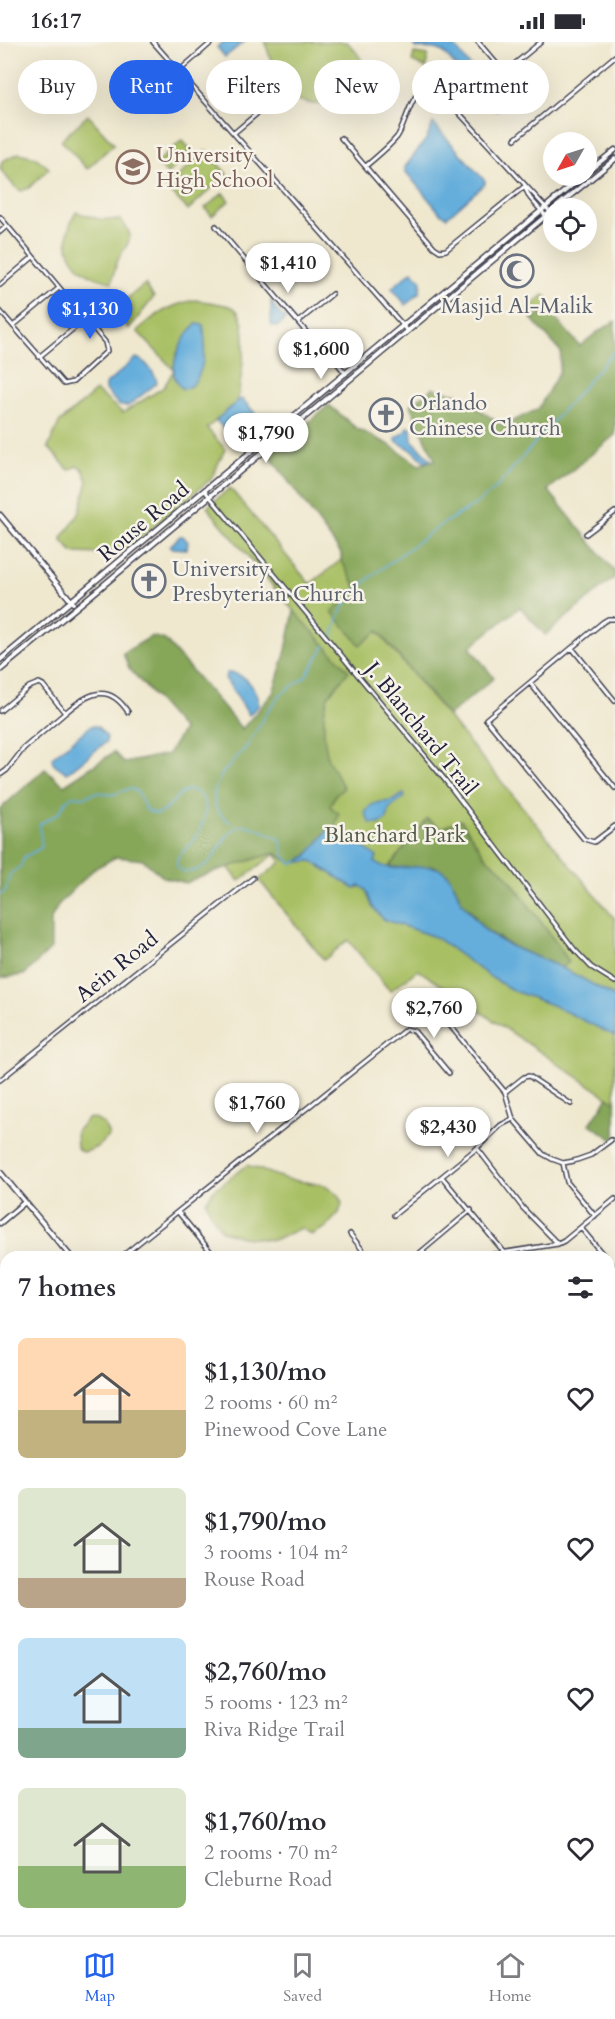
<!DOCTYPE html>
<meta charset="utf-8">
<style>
:root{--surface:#fff;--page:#f2f2f3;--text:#2b2b33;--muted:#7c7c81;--line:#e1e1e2;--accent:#2563eb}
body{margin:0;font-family:Cardo,serif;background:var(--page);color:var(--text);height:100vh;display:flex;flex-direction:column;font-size:22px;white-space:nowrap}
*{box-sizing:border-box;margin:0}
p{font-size:20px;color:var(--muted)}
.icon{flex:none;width:33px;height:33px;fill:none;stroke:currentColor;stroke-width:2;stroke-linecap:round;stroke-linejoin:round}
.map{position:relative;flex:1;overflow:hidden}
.panel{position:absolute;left:0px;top:1209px;width:615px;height:684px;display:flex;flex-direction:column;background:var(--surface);border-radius:18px 18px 0 0;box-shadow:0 6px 24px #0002}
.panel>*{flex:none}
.hud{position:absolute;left:18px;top:18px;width:579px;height:54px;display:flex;gap:12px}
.needle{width:39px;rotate:231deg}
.buttons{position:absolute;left:543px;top:90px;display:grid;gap:12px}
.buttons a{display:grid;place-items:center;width:54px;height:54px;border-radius:50%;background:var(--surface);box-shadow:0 6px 24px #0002;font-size:30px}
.price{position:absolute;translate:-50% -51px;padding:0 14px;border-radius:21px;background:#fff;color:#222;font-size:20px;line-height:39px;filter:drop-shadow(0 2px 3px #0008)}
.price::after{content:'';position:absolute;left:50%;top:36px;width:18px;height:14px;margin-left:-9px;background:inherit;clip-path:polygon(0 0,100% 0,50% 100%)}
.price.selected{background:var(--accent);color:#fff}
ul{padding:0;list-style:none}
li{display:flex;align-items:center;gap:18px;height:150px;padding:0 18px}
li span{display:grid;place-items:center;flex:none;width:168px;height:120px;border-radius:9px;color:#555}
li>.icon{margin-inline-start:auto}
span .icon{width:72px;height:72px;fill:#fffc;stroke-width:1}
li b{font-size:26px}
h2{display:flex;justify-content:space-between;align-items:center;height:72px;padding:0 18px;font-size:26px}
.chip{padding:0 21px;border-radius:27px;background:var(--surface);box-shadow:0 6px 24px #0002;font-size:21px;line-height:54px}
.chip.selected{background:var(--accent);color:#fff}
.status{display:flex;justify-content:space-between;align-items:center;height:42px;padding:0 30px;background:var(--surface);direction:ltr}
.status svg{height:16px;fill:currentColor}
.menu{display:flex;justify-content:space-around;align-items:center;height:84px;border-top:2px solid var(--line);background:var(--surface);font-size:16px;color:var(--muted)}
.menu a{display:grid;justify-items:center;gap:3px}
.menu .selected{color:var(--accent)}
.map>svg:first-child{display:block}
.green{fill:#a8bf63;stroke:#65704f;stroke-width:1.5}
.forest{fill:#86a659;stroke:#54644a;stroke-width:1.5}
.water{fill:#65aedc;stroke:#44688c;stroke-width:1.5}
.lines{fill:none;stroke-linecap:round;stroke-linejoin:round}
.stream{stroke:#65aedc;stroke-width:1.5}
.minor-casing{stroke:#414051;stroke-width:6}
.tertiary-casing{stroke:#414051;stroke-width:7}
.secondary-casing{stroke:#414051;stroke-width:7}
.primary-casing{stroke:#414051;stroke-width:8}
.minor{stroke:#fff;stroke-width:3}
.tertiary{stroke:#fff;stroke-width:4}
.secondary{stroke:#fae7c3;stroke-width:4}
.primary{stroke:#f2c36a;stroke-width:4.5}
.labels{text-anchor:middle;stroke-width:5;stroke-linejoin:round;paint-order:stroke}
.education-label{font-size:22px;fill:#785e54;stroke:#f7f3e8;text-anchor:start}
.worship-label{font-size:22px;fill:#5b616d;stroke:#f7f3e8;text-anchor:start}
.street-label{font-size:22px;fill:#22223b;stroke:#f7f3e8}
.park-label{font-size:22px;fill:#515949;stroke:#f7f3e8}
</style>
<div class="status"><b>16:17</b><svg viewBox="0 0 49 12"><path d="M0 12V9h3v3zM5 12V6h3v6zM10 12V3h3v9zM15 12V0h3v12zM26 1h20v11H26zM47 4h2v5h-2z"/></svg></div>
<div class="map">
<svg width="615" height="1893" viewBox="0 0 615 1893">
<rect width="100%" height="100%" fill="#f7f3e8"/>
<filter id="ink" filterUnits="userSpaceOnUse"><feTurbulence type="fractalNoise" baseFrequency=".0167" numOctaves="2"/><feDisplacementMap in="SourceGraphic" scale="12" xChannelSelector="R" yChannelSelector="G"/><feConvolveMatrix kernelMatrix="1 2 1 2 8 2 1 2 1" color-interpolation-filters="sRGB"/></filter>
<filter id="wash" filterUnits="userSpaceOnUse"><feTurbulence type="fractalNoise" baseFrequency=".008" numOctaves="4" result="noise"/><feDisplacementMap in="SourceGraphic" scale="24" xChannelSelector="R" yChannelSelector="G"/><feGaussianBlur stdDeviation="1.35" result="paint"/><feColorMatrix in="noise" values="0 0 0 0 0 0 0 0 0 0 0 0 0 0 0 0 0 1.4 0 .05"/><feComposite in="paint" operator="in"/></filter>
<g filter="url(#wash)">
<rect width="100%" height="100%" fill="#efe8cf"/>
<path class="green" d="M265,0H347C404,55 314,78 288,51C275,38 271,17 265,0Z
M414,11L428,13L426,26L412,20Z
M88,73L114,102L87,127L61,98Z
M182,98L192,109L167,132L157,121Z
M206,109L227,132L188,168L166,145Z
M19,111L35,115L49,126L29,146L21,149L14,144L0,127L2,119Z
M223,151L229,159L212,174L205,166Z
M76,170L99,177L120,178C137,195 129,199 119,216C115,223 114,232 112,240C73,233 56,205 76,170Z
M145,242L154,255L129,287L113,268Z
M544,253L548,256L547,267L543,271L525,270Z
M195,258C207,260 221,261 232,265C254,275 240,341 237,361L207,386L225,407L211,437L132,503L105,512L73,511L62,499V496L79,472L88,439L82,426L77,424L69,428L48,405L59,381L96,349L123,371L164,345L174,328L137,289C156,272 170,263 195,258Z
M230,446L310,542L341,518L357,546L333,570L377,589L615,877V1060L418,928L390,949L348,898L324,918L259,838L281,820L275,812L239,839L173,755L337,621L207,465Z
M93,1076L104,1082L109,1093C103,1102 93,1109 82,1110L77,1106L76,1089L87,1077Z
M247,1123L286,1137L325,1143L340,1154L342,1162L339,1171L325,1186L311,1193L301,1186L274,1198L242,1195L222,1189L211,1172L206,1159L214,1148Z
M609,1257L615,1264V1281L609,1291Z
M609,1547L615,1561V1647L609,1656Z
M0,1706L6,1713L5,1796L0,1790Z"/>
<path class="forest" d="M550,270L580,304L596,291L615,279V393L548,448L615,530V535L545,593L520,565L470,605L494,636L448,674L378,589L360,603L332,570L357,546L341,518V511L269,413L329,363L356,386L388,402L419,423L435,418L410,363L433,346L457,352L503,384L538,367L559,330L561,310L531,276Z
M294,569L349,629L328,654L324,671V694L328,718L344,746L336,752L330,764L339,772L335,785L330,786C319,801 310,815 292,822L275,811L219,828L186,841L163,835L143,818L116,815L94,827L59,862L51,877V907L24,933L0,936V767L45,727L64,743L114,710L124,721L168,712L183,688L129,626L123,611L152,594L165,598L242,687L273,651L286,608Z
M427,777L441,786L461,778L485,814L505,831L560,906L569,920L562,926L513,905L484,887L470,868L462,861L455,844L447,832L434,824L413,826L389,825Z
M608,1055L615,1060V1099L590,1082Z"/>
<path class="water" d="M223,0H244L225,15L217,5Z
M412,0H451C467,18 481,46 506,50L511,55L496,69L443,10L435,7L416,6Z
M433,81L485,139V142L447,175L440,171L405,129V125L427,96Z
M412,229L421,238L420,250L406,263L392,246Z
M271,257C273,265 279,273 287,276L277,285L271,283Z
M196,282L203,283C207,301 205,343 183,347C162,331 182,296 196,282Z
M136,316C145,318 156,332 157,341L128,364H120L105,348V343Z
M242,357L254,370L260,382L256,391L239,405L216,378L239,358Z
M407,385L411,386L412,398L431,418L425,420L414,409L396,399V396L404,391Z
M180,494H183L188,500L187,507L171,506L170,504Z
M227,631C246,630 256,646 259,663L249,673L225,636Z
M91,684H97L107,695L106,700L67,731L53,721L52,715Z
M404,752L405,755L390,766L387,777L380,782L370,781L365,771C372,759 379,761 391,759C395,758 400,754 404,752Z
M335,785L377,815L375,820C395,835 427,815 446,831C454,838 456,850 461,859C462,861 482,885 484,887C506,906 537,914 562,926C580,935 598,945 615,955V994L552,963L514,949L492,936L435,895L383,877L372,864L366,848L360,844L355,847L312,819L297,820L307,814L330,786Z
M609,1811L615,1814V1869L609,1862Z"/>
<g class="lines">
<path class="stream" d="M332,597L340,571L352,552L372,534L439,484L473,464L494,448L615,308
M231,781L220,772L215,763L214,750L222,732L248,703L267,670L281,652L305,635L325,604
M0,852C10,848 6,841 10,832L21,824L24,815L41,806C43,797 38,790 40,782L59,771L66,759L72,754L84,755L97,750C111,755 117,752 130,746L137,750L147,769L157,772C171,769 173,753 186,749C191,747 195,748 199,752C213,763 201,788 193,799C188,806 181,810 177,817V824L183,830C224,831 218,779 249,784C259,786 270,793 280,797C284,807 281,815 292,822L299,819"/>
</g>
</g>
<g filter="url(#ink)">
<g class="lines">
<defs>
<path id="minor" d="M153,0L408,289
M478,0L503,29H506L541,0
M179,29L212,0
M234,91L273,58
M341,96L434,205L440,209L446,208L525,144
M515,97L615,14
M366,124C376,115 388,106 397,95C408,80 412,35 438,48L550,170
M525,146L530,156L546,174
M0,175L105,300L107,309L73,340L64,342L0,269
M216,184L314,299L325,306L346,332
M0,190L7,184
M0,243L33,215
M298,280L332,252
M13,284L59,246
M39,315L85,277
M205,449L445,738L574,907L591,925L615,940
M586,492L615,470
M615,577H608L603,580L486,677L584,797L594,800L615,784
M572,606L615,659
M530,641L615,746
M0,669L29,645L39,641L43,643L65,671L24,706L7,728L0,733
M65,671C87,652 108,639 128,670
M423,951L505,1050L513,1077L543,1112L552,1117L563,1121L574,1119L591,1113L611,1098
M0,1038L253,836
M505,1050L524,1035L529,1034L571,1062
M477,1106L523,1166L558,1202
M563,1121L567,1140L595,1174
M442,1135L504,1210
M178,1170L215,1215
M394,1173L477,1106L501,1083L513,1077
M581,1186L605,1215
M350,1192L368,1215
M422,1209L427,1215
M121,1215L406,987L414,989L449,1031
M415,1215L471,1168
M486,1215L494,1212L558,1202L564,1199L615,1157
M609,1220L615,1227
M0,1288L6,1283
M609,1340L615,1336
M609,1388L615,1396
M0,1394L6,1389
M609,1474L615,1477
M0,1506L6,1511
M609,1539L615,1547
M0,1568L6,1564
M609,1680L615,1681
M0,1695L6,1691
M0,1697L6,1704
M609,1732L615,1726
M256,1887L261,1893
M414,1887L419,1893
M536,1887L543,1893
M597,1887L602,1893
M298,1893L305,1887
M367,1893L374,1887
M468,1893L471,1887"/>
<path id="tertiary" d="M586,131L615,108
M555,166L615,117
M0,473L73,561
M0,618L583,134
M0,628L100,546L554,167
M0,1130L71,1215
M0,1181L25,1160"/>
<path id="secondary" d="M609,1512L615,1507
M609,1523L615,1518
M102,1893L109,1887
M116,1893L123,1887"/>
<path id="primary" d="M0,1798L6,1805
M0,1812L6,1819
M60,1887L65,1893
M74,1887L79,1893"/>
</defs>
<use href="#minor" class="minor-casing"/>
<use href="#tertiary" class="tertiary-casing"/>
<use href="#secondary" class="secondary-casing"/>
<use href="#primary" class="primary-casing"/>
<use href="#minor" class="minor"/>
<use href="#tertiary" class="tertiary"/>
<use href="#secondary" class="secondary"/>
<use href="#primary" class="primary"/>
</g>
</g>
<defs>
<symbol id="school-ring" viewBox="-11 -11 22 22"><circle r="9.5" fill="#f7f3e8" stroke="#8d6e63" stroke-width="1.5"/><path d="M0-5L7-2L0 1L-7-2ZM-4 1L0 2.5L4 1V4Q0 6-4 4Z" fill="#8d6e63"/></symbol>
<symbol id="mosque-ring" viewBox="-11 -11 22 22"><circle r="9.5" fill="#f7f3e8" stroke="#6b7280" stroke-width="1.5"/><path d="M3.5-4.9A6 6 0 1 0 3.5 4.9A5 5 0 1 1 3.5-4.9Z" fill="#6b7280"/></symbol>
<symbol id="church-ring" viewBox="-11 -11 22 22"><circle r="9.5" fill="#f7f3e8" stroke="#6b7280" stroke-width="1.5"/><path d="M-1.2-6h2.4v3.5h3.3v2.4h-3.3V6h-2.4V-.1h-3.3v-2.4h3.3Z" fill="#6b7280"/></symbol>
</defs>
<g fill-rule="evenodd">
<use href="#school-ring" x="114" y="106" width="38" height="38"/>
<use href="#mosque-ring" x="498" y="210" width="38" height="38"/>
<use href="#church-ring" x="367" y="354" width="38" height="38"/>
<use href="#church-ring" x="130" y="520" width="38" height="38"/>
</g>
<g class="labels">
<g class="education-label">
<text x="156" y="120">University<tspan x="156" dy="25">High School</tspan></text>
</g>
<g class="worship-label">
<text x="517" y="271" text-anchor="middle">Masjid Al-Malik</text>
<text x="409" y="368">Orlando<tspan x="409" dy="25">Chinese Church</tspan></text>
<text x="172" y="534">University<tspan x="172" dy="25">Presbyterian Church</tspan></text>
</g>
<g class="street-label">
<text transform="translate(143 479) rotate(-40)" y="8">Rouse Road</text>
<text transform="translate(422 686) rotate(51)" y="8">J. Blanchard Trail</text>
<text transform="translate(116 924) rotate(-39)" y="8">Aein Road</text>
</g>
<g class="park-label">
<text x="395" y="800">Blanchard Park</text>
</g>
</g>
</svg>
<div class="buttons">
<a><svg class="needle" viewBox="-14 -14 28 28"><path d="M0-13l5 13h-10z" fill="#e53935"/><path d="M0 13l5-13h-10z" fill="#7c7c81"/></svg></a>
<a><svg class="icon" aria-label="locate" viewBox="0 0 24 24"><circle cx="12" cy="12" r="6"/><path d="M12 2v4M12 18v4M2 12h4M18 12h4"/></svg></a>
</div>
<b class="price" style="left:288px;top:252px">$1,410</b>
<b class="price selected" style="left:90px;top:298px">$1,130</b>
<b class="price" style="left:321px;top:338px">$1,600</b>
<b class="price" style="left:266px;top:422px">$1,790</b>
<b class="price" style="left:434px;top:997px">$2,760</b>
<b class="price" style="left:257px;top:1092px">$1,760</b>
<b class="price" style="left:448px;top:1116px">$2,430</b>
<div class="hud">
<a class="chip">Buy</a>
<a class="chip selected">Rent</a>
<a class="chip">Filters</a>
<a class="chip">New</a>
<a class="chip">Apartment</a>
</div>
<section class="panel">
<h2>7 homes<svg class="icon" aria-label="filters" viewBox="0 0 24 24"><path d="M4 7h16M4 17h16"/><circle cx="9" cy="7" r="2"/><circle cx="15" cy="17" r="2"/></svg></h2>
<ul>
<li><span style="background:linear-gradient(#ffd9b3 60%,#c2b280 0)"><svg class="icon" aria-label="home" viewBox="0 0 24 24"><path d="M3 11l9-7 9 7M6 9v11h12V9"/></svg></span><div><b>$1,130/mo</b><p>2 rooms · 60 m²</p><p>Pinewood Cove Lane</p></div><svg class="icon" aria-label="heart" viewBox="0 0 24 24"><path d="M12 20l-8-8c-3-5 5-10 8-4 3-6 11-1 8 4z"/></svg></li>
<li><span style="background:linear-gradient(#dfe7d0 75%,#b9a48a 0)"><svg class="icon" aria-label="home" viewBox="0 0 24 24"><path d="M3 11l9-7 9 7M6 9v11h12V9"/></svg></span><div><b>$1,790/mo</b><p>3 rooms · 104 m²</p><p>Rouse Road</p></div><svg class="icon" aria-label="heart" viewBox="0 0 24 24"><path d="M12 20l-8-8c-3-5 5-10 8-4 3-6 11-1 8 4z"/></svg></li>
<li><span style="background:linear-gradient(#bfe0f5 75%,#7fa58c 0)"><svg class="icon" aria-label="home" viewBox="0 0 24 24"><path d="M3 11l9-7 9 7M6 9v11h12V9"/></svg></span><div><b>$2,760/mo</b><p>5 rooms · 123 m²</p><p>Riva Ridge Trail</p></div><svg class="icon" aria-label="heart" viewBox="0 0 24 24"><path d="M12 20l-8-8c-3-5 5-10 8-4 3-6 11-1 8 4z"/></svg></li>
<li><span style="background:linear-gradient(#dfe7d0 65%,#8fb573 0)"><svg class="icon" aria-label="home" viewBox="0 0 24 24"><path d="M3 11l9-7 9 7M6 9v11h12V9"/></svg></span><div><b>$1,760/mo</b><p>2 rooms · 70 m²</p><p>Cleburne Road</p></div><svg class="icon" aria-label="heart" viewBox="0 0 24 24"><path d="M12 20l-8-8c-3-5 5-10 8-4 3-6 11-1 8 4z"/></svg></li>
</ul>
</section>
</div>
<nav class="menu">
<a class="selected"><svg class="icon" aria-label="map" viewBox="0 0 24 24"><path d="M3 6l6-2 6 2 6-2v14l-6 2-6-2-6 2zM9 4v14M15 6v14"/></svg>Map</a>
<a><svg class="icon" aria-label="saved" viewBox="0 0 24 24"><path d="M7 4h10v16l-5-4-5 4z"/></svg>Saved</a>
<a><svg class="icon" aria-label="home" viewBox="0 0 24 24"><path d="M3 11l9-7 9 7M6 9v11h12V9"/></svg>Home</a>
</nav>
